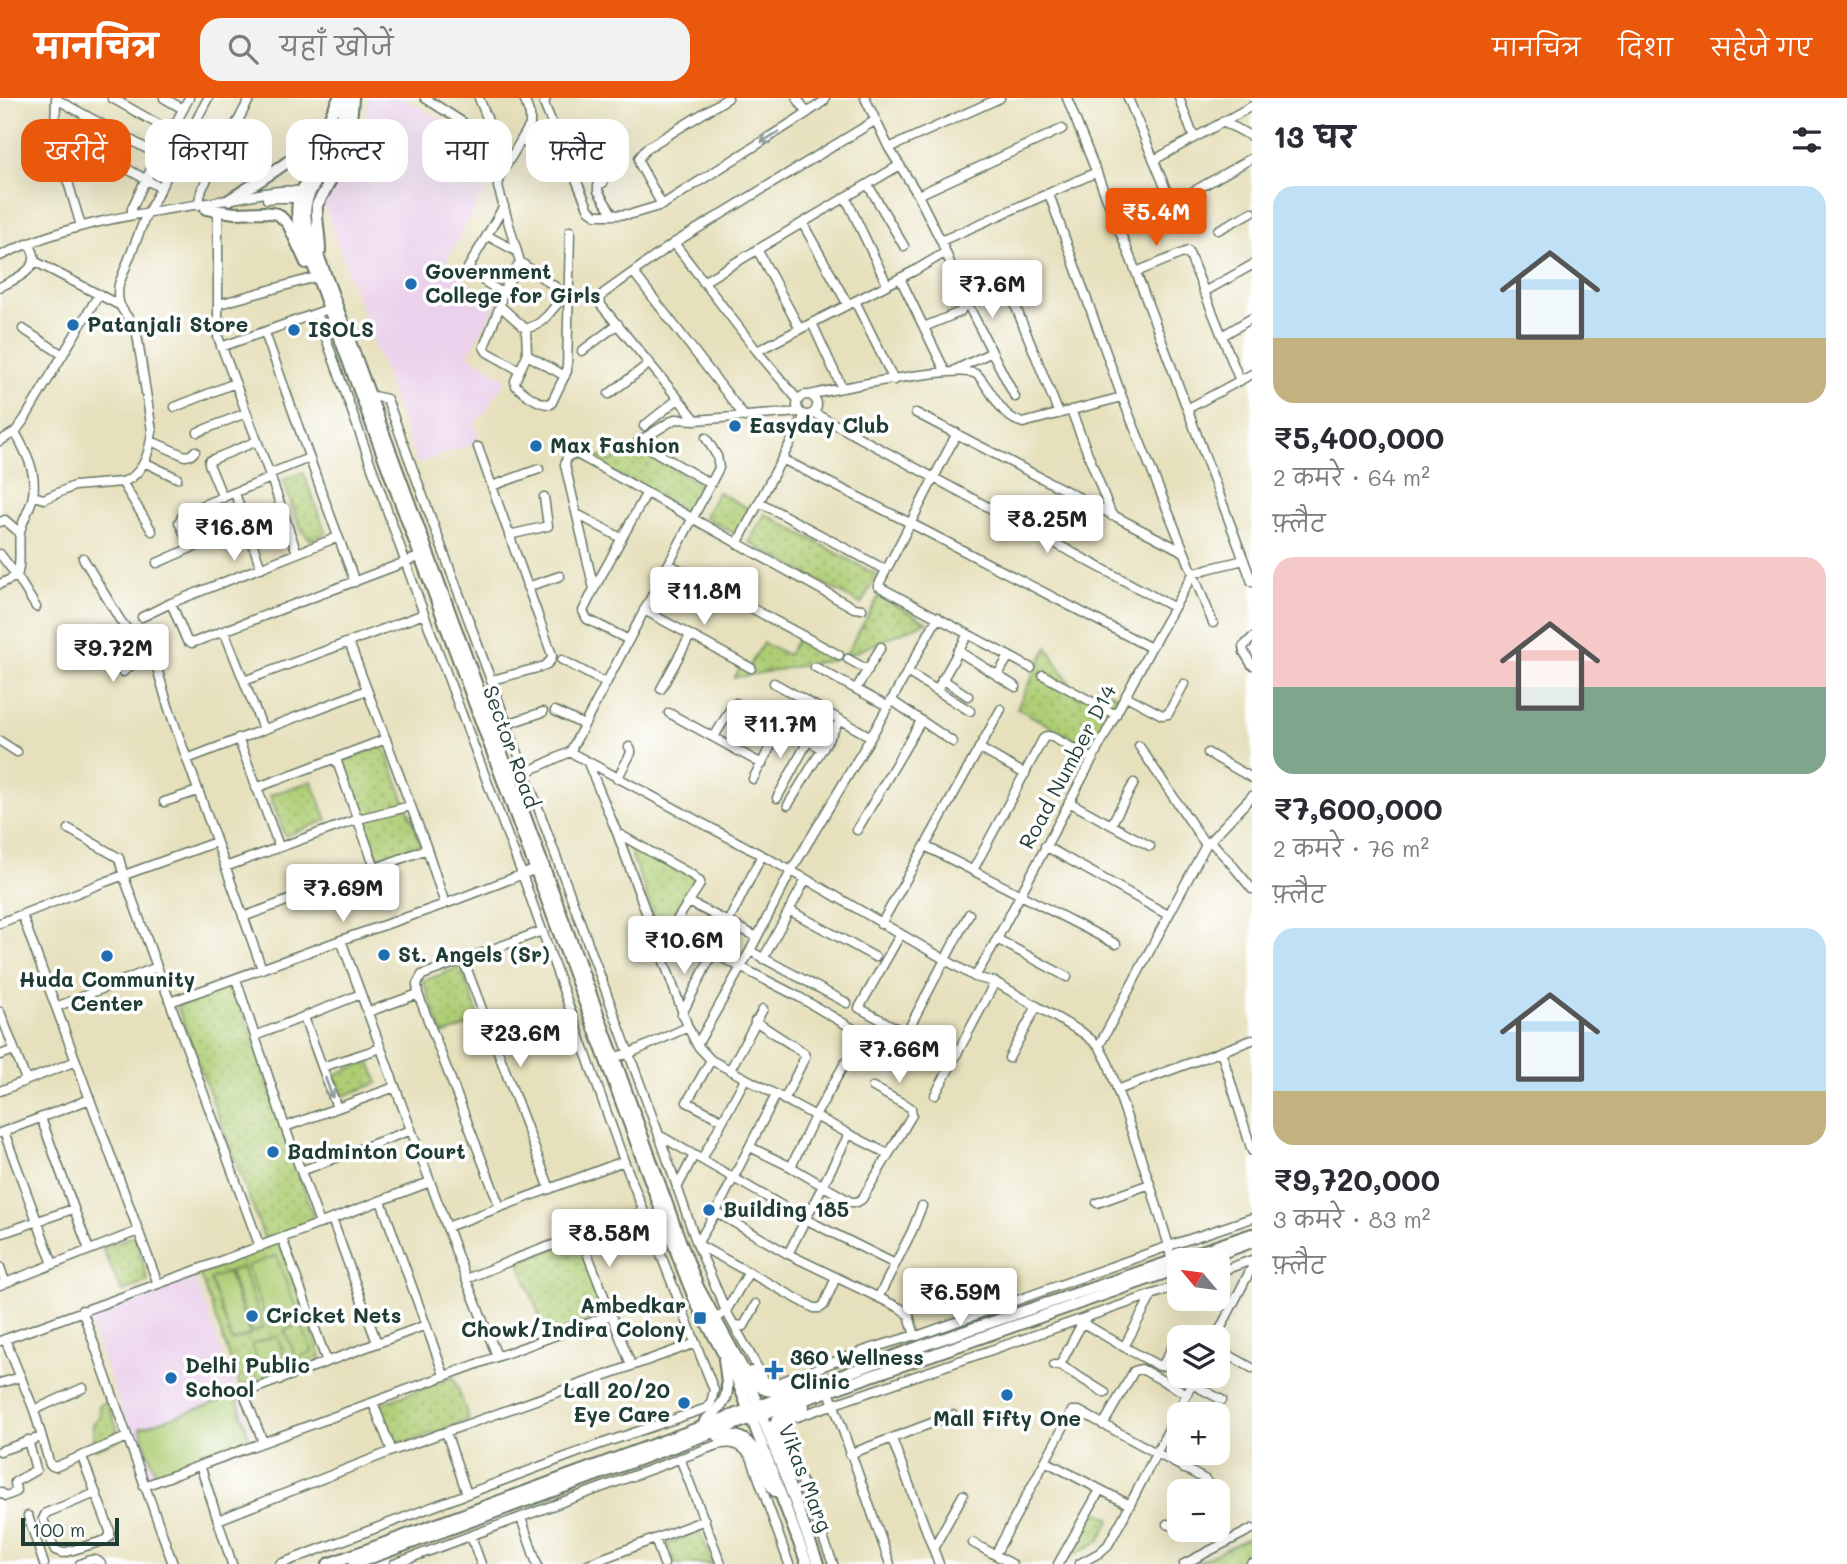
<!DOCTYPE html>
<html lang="hi">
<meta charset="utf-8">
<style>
:root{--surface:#fff;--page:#f2f2f3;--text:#2b2b33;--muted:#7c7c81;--accent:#ea580c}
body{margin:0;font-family:Mali,"Playpen Sans Deva",sans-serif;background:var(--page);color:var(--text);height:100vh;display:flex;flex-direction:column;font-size:26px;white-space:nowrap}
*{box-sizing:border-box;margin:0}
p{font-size:23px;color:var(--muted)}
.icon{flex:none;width:38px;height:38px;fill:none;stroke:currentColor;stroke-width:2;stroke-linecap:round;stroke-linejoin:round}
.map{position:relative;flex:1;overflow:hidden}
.drawer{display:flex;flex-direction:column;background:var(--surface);width:595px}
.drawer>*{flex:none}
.banner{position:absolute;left:21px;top:21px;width:665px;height:63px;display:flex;gap:14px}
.needle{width:46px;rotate:299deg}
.controls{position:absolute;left:1167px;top:1150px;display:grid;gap:14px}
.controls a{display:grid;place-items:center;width:63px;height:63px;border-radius:14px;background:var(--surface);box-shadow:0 7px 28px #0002;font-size:35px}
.scale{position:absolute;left:21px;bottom:18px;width:98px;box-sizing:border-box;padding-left:7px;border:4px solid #1f3d34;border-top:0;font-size:19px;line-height:24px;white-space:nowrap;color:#1f3d34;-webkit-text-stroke:5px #fff;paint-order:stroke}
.price{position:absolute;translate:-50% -60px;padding:0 16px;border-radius:7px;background:#fff;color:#222;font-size:23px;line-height:46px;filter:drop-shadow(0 2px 4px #0008)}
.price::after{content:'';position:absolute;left:50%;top:42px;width:21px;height:16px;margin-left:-10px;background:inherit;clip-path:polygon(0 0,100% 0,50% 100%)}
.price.current{background:var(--accent);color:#fff}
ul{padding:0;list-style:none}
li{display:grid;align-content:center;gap:14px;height:371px;padding:0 21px}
li span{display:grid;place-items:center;height:217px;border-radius:21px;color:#555}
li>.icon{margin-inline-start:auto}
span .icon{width:126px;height:126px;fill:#fffc;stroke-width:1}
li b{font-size:30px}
h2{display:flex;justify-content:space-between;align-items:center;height:84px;padding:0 21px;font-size:30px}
.pill{padding:0 24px;border-radius:21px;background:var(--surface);box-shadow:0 7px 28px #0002;font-size:24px;line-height:63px}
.pill.current{background:var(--accent);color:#fff}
header{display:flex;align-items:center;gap:42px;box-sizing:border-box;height:98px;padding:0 35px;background:var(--accent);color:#fff}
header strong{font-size:33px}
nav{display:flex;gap:38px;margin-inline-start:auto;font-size:24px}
.search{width:490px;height:63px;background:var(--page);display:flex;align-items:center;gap:18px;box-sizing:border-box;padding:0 24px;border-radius:21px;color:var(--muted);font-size:26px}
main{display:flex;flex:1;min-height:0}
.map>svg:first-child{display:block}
.built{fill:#ebd1eb}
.park{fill:url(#park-dots);stroke:#678554;stroke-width:2}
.pitch{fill:#afcd74;stroke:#678554;stroke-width:2}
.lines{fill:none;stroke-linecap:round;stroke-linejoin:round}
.minor-casing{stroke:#657664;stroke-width:11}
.major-casing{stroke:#657664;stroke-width:14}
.minor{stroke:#fff;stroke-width:8}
.major{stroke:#fff;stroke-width:10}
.oneway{stroke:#8f9e9a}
.poi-dot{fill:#1f6fb2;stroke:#fff;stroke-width:2.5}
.labels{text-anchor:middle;stroke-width:7;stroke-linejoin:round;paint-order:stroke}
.poi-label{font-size:21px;font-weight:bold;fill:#1f3d34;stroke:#fff;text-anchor:start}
.street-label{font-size:21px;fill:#1f3d34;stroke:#fff}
</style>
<header>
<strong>मानचित्र</strong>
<div class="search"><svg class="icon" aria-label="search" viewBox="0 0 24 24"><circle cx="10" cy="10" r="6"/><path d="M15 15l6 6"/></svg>यहाँ खोजें</div>
<nav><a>मानचित्र</a><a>दिशा</a><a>सहेजे गए</a></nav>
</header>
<main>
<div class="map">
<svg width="1252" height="1466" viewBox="0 0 1252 1466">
<defs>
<pattern id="park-dots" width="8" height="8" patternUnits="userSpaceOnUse" patternTransform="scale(1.75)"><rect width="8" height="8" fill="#afcd74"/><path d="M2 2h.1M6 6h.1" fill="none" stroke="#8ea860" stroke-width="1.8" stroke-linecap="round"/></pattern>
</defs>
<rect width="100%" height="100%" fill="#fff"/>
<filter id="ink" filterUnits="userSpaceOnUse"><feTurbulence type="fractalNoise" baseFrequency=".0143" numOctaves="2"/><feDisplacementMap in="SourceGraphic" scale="14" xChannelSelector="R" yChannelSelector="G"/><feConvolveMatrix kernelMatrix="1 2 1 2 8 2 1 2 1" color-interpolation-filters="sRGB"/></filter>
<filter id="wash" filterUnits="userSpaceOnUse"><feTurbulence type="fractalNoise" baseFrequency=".00686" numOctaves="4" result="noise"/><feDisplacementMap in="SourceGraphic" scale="28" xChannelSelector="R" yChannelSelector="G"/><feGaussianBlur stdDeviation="1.57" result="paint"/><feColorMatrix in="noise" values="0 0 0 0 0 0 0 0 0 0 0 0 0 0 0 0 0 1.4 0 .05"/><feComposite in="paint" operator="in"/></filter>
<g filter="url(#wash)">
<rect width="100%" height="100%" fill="#e6e0bc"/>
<path class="built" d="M368,0H404L504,57L443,169L498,203L468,257L506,281L485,315L474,325L480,343L417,366L324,107L364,39Z
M193,1175L256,1345L149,1385L86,1216Z"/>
<path class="park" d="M630,351L648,355L701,388L686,413L581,357L589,354L611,363Z
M303,374L326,435L311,442L302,433L283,382Z
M718,394L751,412L737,437L704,419Z
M765,416L877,477L861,506L749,444Z
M879,498L926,524L849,557L832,562L734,580L742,566L749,569L763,545L788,557L798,540L832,560L846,556Z
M1047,549L1079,600L1098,588L1119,599L1090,650L1017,610Z
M383,646L421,746L377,763L342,664Z
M312,683L327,722L285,738L270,697Z
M627,744L698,781L660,834Z
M460,869L481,923L443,937L423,883Z
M234,886L315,1124L265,1142L177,908Z
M370,963L378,985L343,998L334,977Z
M135,1137L148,1183L122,1194L102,1150Z
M281,1141L321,1259L240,1288L200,1177Z
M578,1141L606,1215L547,1238L519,1164Z
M454,1279L469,1322L394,1349L378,1307Z
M107,1303L121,1341L95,1351L93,1336V1326C100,1321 101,1316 99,1308Z
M1093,1412L1111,1421L1099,1443L1066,1461Z
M700,1433L713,1466H675L667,1446Z
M1252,1438V1457L1230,1466H1195Z"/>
<path class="pitch" d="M276,1158L298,1217L269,1228L247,1168Z
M242,1169L263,1230L251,1234L230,1173Z
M228,1174L250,1237L232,1243L210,1181Z
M301,1226L312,1254L296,1260L285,1232Z
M277,1238L285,1260L272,1264L270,1258L271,1264L259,1268L252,1246Z
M236,1298L251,1345L156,1377L140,1330Z"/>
</g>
<g filter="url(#ink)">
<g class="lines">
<defs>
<path id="minor" d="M56,0L55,40L81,128
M112,0L170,33
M164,0L183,11
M425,0L492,43L510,60
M479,0L487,20L492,43
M524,0L530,17V27L500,78L498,89L520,164L557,190L564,198
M546,0L544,6L589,112L596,117H613L632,116L662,107L807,15L824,3L825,0
M797,0L807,15
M865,0L889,50L918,97L941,143L966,203L960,214L924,229
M1067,0L1136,174L1252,484
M1128,0L1172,106
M1179,0L1194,40
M56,1L158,57
M1222,24L1236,30L1252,39
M55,40L83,46L161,90
M521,42L550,60
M889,50L1000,0
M564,54L583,42
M1154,62L1252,8
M603,85L598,87V93L613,117
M868,87L904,148
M1049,96L1122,299L1213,525
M918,97L1062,31
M846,100L887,186
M267,101L278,100H303
M198,107L202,91L250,0
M662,107L640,67L639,60L647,50L728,0
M218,114V239L271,380L297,455
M132,117V110L146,81L189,0
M803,126L848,207
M1218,132L1252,114
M1120,135L1252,60
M488,138L516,153
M941,143L1097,74
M674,145L757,253L798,302
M757,151L800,231
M0,158C71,123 150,114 227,102C253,98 281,89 307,94
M34,163L119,207
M1136,174L1188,153L1240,283
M634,175L745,319
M900,180L945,273
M703,184L900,67
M0,189C11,183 37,173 34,157C33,153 31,149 29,145
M1009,192L1059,316
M1204,194L1252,167
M502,195L470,174L468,170L504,108
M855,203L894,282
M966,203L992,254
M219,206L316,179
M500,208L526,231L527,257L515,283L516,288C525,296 539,307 551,306L567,273L570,133
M812,225L842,290
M23,231L63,257
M526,231L538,226L547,218L564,198L569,196
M265,235L322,395L355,484
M1222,238L1252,220
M221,249L334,209
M582,253L618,226
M757,253L914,173L946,154
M527,257L565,278
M519,272L487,254L484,249L500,208L502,195L520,164
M955,272L992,254L1015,299
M609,296L650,265
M797 307a10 10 0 1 1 20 0a10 10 0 1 1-20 0Z
M369,297L387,301L659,1037L697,1146L726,1213L765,1283L775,1286L869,1251L912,1238H917L1169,1148L1252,1120
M810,297C835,291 959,266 976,276C980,278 983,284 986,288C998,304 1003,319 1023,325L1122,299
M175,309L235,285
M1187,311L1252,276
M1071,312L1112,418
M814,315L1173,509
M916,315L1184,454
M696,322L601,207L600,200L604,195L674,145L876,22
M644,328L678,301
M198,334L246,315
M957,335L878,488L1031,570
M0,343L15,334L24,322L99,196
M151,343L185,358L191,357L195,353
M478,349L552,557L551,562L545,568L492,582
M782,361L910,425L1151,550
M144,364L177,380
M269,376L309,360
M122,384L152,433
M711,386L638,344L675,321L696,322L799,314
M492,388L539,371
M235,395L261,470
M33,398L44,401L74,388L122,384C143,378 150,353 152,333L137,236C129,214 114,213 119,186L145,120L208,0
M223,400L209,366V363L257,343
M759,404L886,472
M577,416L621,440
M0,424L5,422L20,435
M509,437L548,428L544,399
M737,446L805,317
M191,450L179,424L185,414L271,380
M0,456L17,478L36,509
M83,460L120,522L157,570L168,608L262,871
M157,465L191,450L247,430
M669,466L839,557
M1193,476L1207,471L1244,462
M0,486L17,478C22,463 18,448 20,434C23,421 31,410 33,397C37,374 26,354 15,334
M527,489L560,478
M594,491L565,367L567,359L575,355L854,510L862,511
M171,505L187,543L192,545L424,457
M644,512L751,570
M142,519L171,505L338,439
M224,533L263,631
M1252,540L1243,549L1244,554L1252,567
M629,542L587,521L583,513L594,491L646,396
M349,544L427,751L445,806
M69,553L92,540L119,572L123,574L146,555
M958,553L1016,589
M848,561L868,572
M562,562L606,585
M815,569L887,608
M907,574L970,613
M1043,577L1116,617
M997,578L1009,558
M942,581L968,598
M244,583L424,516
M774,585L871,639
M661,591L690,538
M856,591L881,549
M937,592L968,536
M1126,598L1162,617L1168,616L1184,586
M891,602L953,644
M555,613L584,627
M669,615L762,666
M507,626L543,614
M714,639L733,607L736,605L823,651
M238,640L279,748
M0,643L17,654
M1139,648L1206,747
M979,650L1025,676
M570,654L806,781L975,879L995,884L1083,935L1099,948L1108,965L1150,1086L1169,1148L1171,1163
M1208,655L1252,680
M187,661L367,592
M336,661L375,770
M588,665L617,735L688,929L697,947L711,962L730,972L849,1036L888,1056
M617,681L631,655V652L629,649
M753,681L781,629
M509,682L570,654L719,370L717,358L706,340
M256,690L386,641
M777,700L808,643
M164,704L198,693
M1069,704L1150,748
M788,707L840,622
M1111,727L1134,685
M69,731L119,760L124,779L260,1149
M857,732L921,623
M617,735L692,777L700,784L699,788L658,851
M1210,743L1229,763L1252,791
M925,748L1116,846
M1045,748L1168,817
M225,769L358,721L411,708
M973,772L1043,641L1047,638L1052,639L1093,661
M689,804L757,839
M789,812L875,859
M22,817L158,1186
M243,819L427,751
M0,825L105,784L216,744
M881,826L925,748L1001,611
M900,837L859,910L907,936
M997,841L1067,879
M341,842L466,1181L497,1258
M750,853L847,905
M713,855L799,899L862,936
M463,861L550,1091
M763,861L806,781
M975,879L997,841L1151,550L1193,476
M236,881L285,1029L320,1126
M418,896L500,1109
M170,904L341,842L445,806L539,770
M56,909L157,869
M0,914L26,982
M368,914L418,896L417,886L422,877L542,833
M682,916L762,757
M304,919L337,1010
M755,923L804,955L805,959L784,1002
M255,938L361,896
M697,947L750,853L791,773L871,639L938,519
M1099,948L1206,747L1252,698
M898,951L969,816
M1221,953L1252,1053
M0,957L14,952
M609,960L628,956L688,929
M1009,960L1037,908
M711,962L687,1004L722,1022
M322,969L381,950
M730,972L763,911
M1117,992L1252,942
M0,993L76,963
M935,997L995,884
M41,1020L89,1152
M285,1029L395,989
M4,1034L53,1166
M0,1035L90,1001
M659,1037L805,1121L895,1166
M750,1049L791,1069L851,1104H857L862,1101L912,1017L911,1010L873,989
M702,1061L745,981
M791,1069L815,1018L845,965
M301,1073L411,1032
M677,1090L694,1057
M381,1103L444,1277
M1097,1105L1150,1086
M716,1114L788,1156L900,1210L909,1217L915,1238
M332,1121L377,1245
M447,1129L624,1063
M0,1136L73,1111
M580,1137L631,1267
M282,1140L327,1264
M697,1146L814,1210H820L824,1207L836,1179
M697,1146L716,1114L776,997
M788,1156L849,1036
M0,1169L5,1184
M1218,1174L1252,1162
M466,1181L515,1161L642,1114
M0,1187L138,1133
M879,1198L912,1133L922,1108
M82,1212L173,1466
M715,1222L726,1213L749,1174
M1078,1222L1124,1249L1152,1197
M735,1227L744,1228L756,1206
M1216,1239L1252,1169
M5,1241L34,1312L50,1367L55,1369L127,1339
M0,1243L194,1173L430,1084
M1124,1249L1159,1268H1162L1182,1233
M1227,1256L1252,1270
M1054,1267H1060L1105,1295
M1060,1267L1082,1225
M0,1285L21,1279
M1192,1286L1222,1302
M829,1293L890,1466
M373,1305L392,1353
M34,1312L83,1290
M1214,1316L1217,1310
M1103,1327L1134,1273L1141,1271L1145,1273L1187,1296
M446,1334L467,1396
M892,1341L939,1466
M263,1344L246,1301L247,1296L251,1292L426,1227
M0,1353L41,1339
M850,1356L953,1317
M82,1359L110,1433V1438L106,1442L63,1455L55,1452L43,1421L46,1415L96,1395
M680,1360L721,1466
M1045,1363L1130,1407
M200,1367L232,1466
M1184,1371L1193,1354
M144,1388L611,1217
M0,1394L6,1398L16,1394L15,1384L36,1372L28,1342
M28,1418L44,1466
M521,1420L537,1466
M218,1422L392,1353L696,1245
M1167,1426L1180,1430
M471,1438L481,1466
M655,1441L664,1466
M973,1445L1012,1466
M934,1449L963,1397
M995,1457L1072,1313H1079L1206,1382L1208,1388L1207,1393
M80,1466C88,1463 95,1458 101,1466
M280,1466L595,1348L707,1310L711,1305L714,1292L624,1063L522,776L424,516L317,215
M394,1466L714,1348C730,1343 741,1345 751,1359L789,1466
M588,1466L705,1422
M833,1466L782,1332V1327L785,1323L1180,1187
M1058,1466L1100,1392
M1079,1466L1099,1455L1108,1447L1123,1420L1196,1278
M1184,1466L1252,1431
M1251,1466H1252"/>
<path id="major" d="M344,0C343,13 343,26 338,38C322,75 287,86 300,132L686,1180L696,1205L736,1279L807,1466
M353,0C352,16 351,29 344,43C329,71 297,94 307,127L614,959L681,1145L698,1189L745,1275L790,1390L818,1466
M229,102C260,82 302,59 324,29C330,20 334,10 339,0
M206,111L235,115L264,114L278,116L288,126L306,165
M320,153C320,137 316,122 317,107L351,46L349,32
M1202,1162L1252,1144
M751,1274C762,1299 770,1293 794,1289
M705,1323C733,1299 728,1295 724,1261
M718,1338C760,1331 755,1369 775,1393
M789,1380L788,1366L774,1328C777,1316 794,1312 804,1308
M328,1466L924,1247L1252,1136
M354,1466L760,1317L1180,1170"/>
</defs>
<use href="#minor" class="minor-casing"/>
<use href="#major" class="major-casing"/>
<use href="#minor" class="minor"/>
<use href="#major" class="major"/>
</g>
<defs><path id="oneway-shaft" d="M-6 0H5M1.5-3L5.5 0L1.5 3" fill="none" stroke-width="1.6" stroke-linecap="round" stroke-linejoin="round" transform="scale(1.75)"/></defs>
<g class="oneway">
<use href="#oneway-shaft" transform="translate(770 39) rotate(148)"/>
<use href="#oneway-shaft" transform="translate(329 990) rotate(70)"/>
</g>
</g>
<g class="poi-dot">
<circle cx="411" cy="186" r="7"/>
<circle cx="73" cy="227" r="7"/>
<circle cx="294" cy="232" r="7"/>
<circle cx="735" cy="328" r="7"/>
<circle cx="536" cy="348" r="7"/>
<circle cx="384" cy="857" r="7"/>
<circle cx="107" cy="858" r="7"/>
<circle cx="273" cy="1054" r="7"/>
<circle cx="709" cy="1112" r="7"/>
<circle cx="252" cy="1218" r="7"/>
<rect x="693" y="1213" width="14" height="14" rx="3.5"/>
<path d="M770.5 1261.5h7v7h7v7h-7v7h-7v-7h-7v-7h7z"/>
<circle cx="171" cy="1280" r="7"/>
<circle cx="1007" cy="1297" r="7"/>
<circle cx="684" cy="1305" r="7"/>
</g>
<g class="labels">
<g class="poi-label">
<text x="425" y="181">Government<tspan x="425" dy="24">College for Girls</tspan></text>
<text x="87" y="234">Patanjali Store</text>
<text x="308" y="239">ISOLS</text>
<text x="749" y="335">Easyday Club</text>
<text x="550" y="355">Max Fashion</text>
<text x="398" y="864">St. Angels (Sr)</text>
<text x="107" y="889" text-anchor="middle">Huda Community<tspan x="107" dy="24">Center</tspan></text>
<text x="287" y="1061">Badminton Court</text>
<text x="723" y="1119">Building 185</text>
<text x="686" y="1215" text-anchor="end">Ambedkar<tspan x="686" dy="24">Chowk/Indira Colony</tspan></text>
<text x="266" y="1225">Cricket Nets</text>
<text x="790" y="1267">360 Wellness<tspan x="790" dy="24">Clinic</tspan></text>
<text x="185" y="1275">Delhi Public<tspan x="185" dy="24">School</tspan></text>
<text x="670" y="1300" text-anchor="end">Lall 20/20<tspan x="670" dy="24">Eye Care</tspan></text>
<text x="1007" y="1328" text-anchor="middle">Mall Fifty One</text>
</g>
<g class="street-label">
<text transform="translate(511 649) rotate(70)" y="7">Sector Road</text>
<text transform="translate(1068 669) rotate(-62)" y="7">Road Number D14</text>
<text transform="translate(805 1380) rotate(69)" y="7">Vikas Marg</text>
</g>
</g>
</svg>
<div class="controls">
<a><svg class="needle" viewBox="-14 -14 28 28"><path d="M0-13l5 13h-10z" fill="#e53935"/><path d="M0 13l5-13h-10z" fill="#7c7c81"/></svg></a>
<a><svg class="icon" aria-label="layers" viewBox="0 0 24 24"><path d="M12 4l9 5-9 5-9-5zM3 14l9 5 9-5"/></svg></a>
<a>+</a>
<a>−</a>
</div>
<div class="scale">100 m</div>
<b class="price current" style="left:1156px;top:150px">₹5.4M</b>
<b class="price" style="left:992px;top:222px">₹7.6M</b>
<b class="price" style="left:1047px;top:457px">₹8.25M</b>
<b class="price" style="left:234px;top:465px">₹16.8M</b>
<b class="price" style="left:704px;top:529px">₹11.8M</b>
<b class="price" style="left:113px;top:586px">₹9.72M</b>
<b class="price" style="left:780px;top:662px">₹11.7M</b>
<b class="price" style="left:343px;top:826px">₹7.69M</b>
<b class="price" style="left:684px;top:878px">₹10.6M</b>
<b class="price" style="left:520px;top:971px">₹23.6M</b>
<b class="price" style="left:899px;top:987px">₹7.66M</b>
<b class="price" style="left:609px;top:1171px">₹8.58M</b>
<b class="price" style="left:960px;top:1230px">₹6.59M</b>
<div class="banner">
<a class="pill current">खरीदें</a>
<a class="pill">किराया</a>
<a class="pill">फ़िल्टर</a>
<a class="pill">नया</a>
<a class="pill">फ़्लैट</a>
</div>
</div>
<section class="drawer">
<h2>13 घर<svg class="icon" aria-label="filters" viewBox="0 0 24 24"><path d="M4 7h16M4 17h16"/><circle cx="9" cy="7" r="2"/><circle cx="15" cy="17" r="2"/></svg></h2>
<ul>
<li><span style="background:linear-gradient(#bfe0f5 70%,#c2b280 0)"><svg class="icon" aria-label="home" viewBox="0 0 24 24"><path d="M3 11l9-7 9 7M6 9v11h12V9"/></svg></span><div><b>₹5,400,000</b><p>2 कमरे · 64 m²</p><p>फ़्लैट</p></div></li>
<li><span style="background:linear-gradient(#f6c9c9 60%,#7fa58c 0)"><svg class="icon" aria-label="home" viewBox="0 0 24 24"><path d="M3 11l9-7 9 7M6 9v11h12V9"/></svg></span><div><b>₹7,600,000</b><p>2 कमरे · 76 m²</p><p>फ़्लैट</p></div></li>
<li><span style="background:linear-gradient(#bfe0f5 75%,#c2b280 0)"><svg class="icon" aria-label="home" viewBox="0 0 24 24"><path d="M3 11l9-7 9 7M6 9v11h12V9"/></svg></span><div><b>₹9,720,000</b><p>3 कमरे · 83 m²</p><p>फ़्लैट</p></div></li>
</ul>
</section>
</main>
